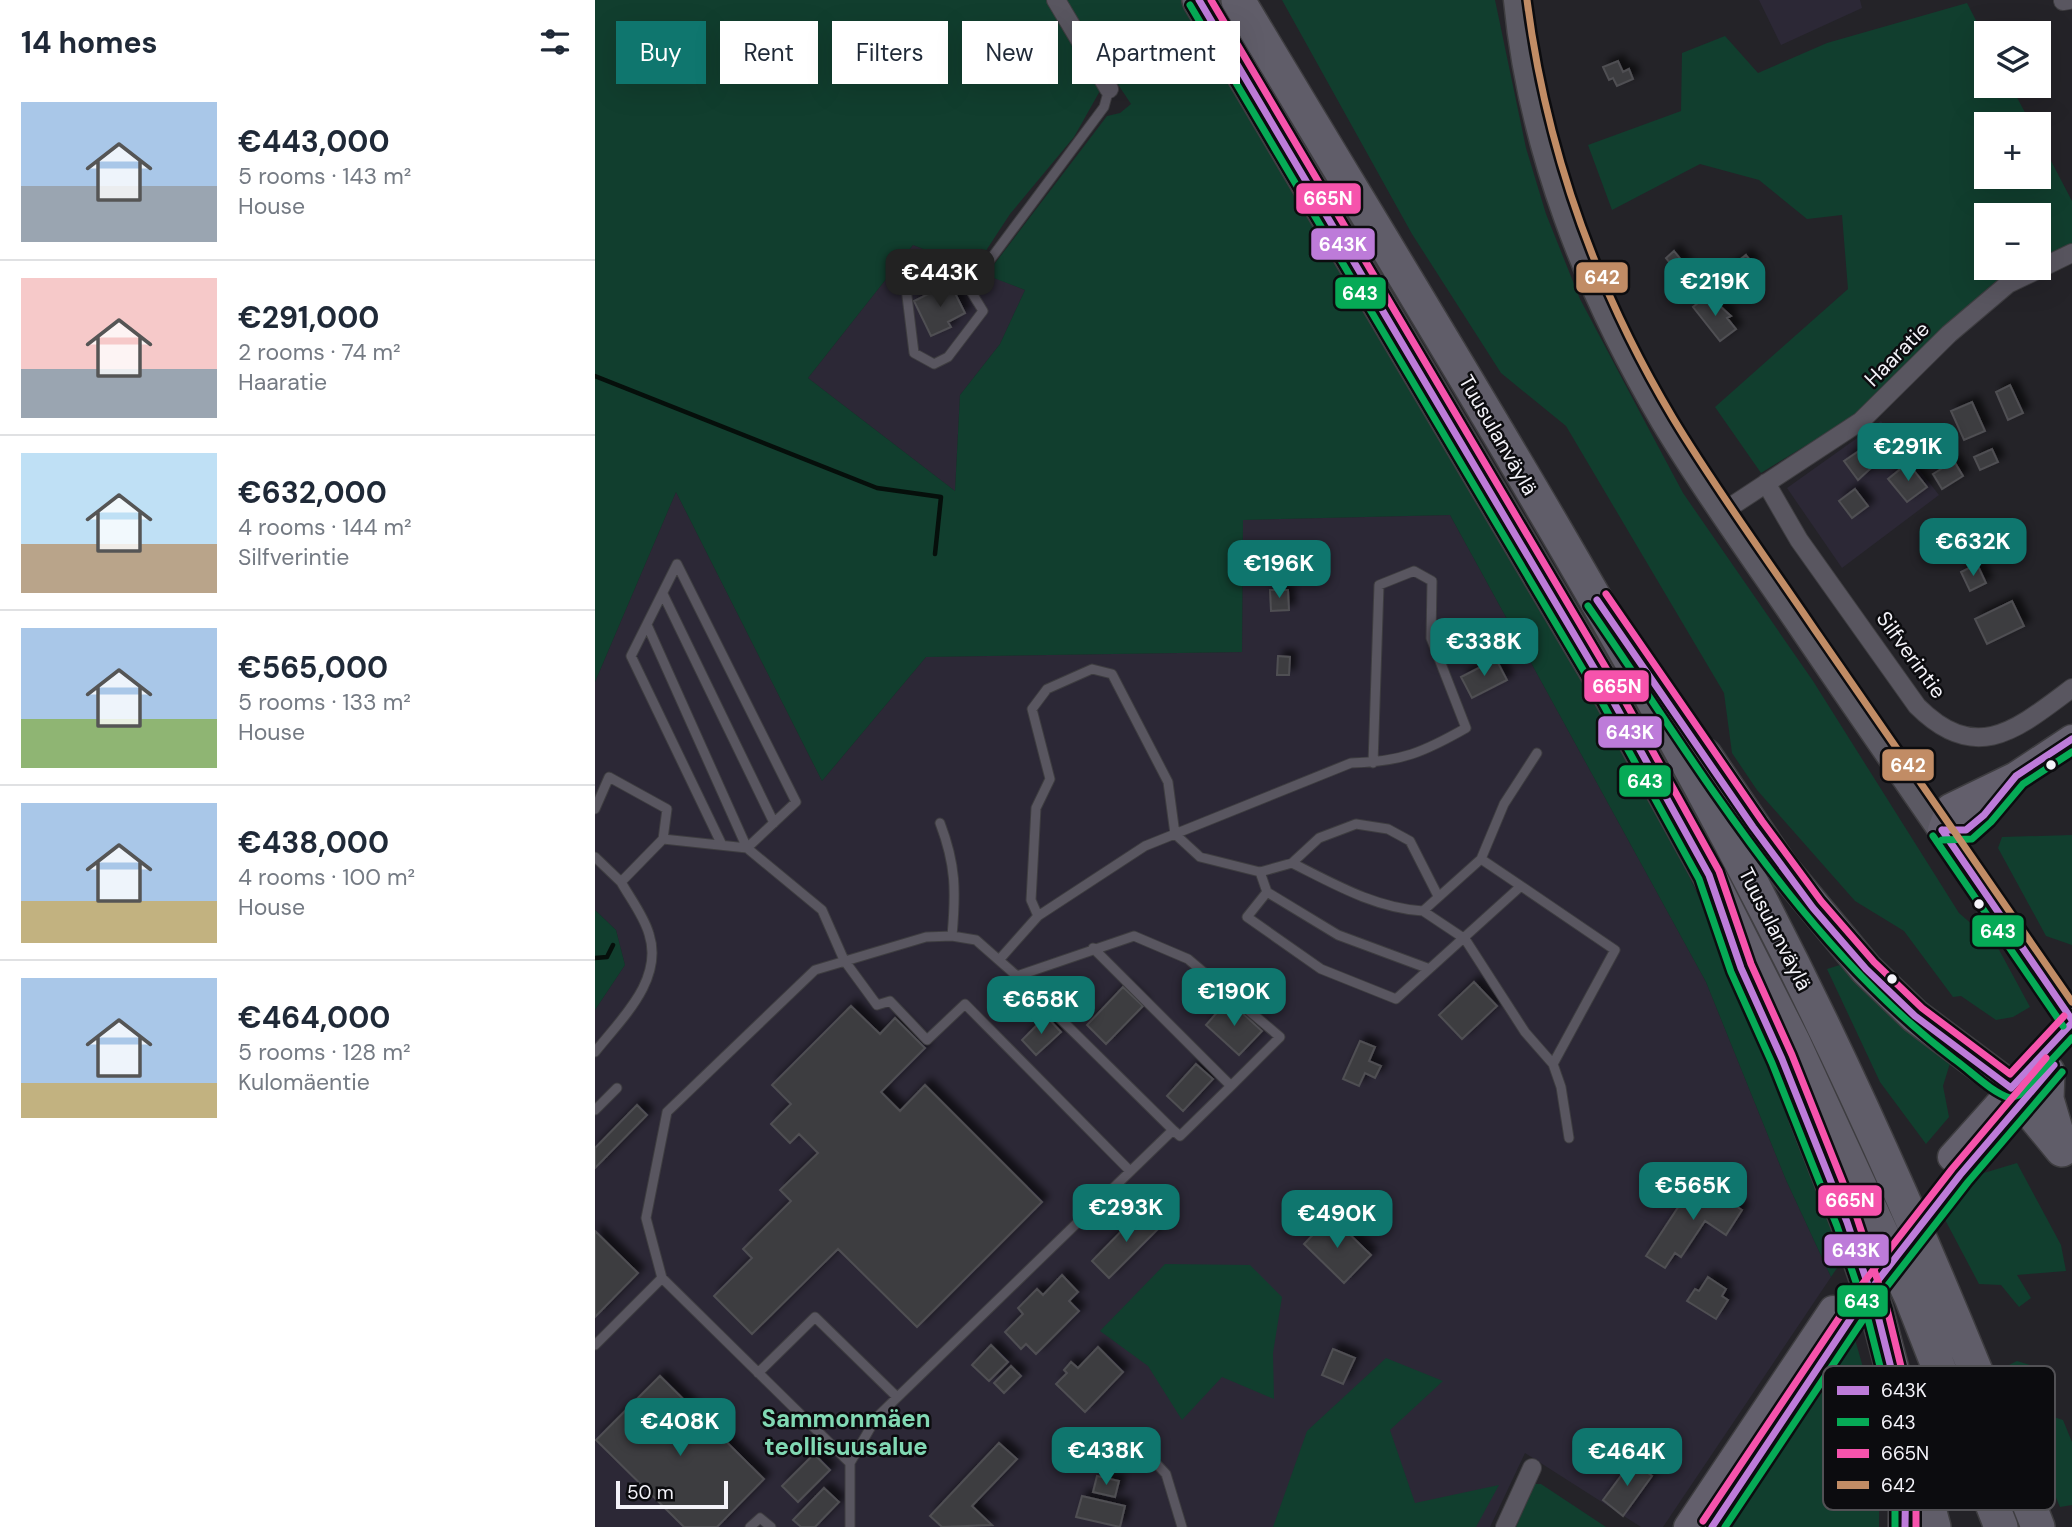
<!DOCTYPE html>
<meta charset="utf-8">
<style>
:root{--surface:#fff;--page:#f6f6f7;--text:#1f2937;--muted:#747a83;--line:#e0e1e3;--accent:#0f766e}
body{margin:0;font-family:"DM Sans",sans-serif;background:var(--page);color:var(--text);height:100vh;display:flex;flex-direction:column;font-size:26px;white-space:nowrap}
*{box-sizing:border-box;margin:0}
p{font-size:23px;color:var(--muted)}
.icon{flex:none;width:38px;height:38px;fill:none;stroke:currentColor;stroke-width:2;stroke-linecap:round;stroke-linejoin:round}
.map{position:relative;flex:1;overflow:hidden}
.panel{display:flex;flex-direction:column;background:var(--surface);width:595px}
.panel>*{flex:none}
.banner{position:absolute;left:21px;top:21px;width:665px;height:63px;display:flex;gap:14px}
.fabs{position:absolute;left:1379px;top:21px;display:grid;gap:14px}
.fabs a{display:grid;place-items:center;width:77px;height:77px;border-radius:0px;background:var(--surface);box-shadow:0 7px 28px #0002;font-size:35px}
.scale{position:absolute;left:21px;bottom:18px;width:112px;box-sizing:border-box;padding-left:7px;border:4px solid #f4f3f9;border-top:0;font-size:19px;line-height:24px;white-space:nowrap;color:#f4f3f9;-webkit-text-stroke:5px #0c0c0f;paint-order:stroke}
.price{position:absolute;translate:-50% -60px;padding:0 16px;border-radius:14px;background:var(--accent);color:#fff;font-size:23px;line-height:46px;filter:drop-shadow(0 2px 4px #0008)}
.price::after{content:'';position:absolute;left:50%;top:42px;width:21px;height:16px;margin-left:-10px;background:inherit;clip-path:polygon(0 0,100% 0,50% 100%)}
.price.on{background:#222;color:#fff}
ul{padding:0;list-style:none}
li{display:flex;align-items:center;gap:21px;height:175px;padding:0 21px}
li+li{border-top:2px solid var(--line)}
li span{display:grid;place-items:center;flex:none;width:196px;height:140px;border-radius:0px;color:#555}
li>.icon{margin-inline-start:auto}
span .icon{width:84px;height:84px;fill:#fffc;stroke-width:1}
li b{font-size:30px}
h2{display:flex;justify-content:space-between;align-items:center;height:84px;padding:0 21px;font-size:30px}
.pill{padding:0 24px;border-radius:0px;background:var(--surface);box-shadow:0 7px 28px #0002;font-size:24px;line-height:63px}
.pill.on{background:var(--accent);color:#fff}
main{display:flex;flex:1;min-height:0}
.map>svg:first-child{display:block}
.built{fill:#2c2836}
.green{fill:#113e2e}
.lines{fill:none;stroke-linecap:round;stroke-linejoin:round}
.stream{stroke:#060f0b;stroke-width:4.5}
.building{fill:#3e3e41;stroke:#504f53;stroke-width:2;filter:url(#shadow)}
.service-casing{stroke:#3e3d40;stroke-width:11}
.minor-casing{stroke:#3e3d40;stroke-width:20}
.secondary-casing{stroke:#3e3d40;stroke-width:27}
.primary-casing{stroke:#3e3d40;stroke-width:31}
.motorway-casing{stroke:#3e3d40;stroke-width:36}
.service{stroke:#595660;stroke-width:9}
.minor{stroke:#595660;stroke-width:18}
.secondary{stroke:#5b5963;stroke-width:24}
.primary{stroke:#635f6c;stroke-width:28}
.motorway{stroke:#605d69;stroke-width:33}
.primary-bridge-casing{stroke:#3e3d40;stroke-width:31;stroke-linecap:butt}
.primary-bridge{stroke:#635f6c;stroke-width:28}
.bus-1-casing{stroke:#0c0c0f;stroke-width:12}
.bus-2-casing{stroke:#0c0c0f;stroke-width:12}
.bus-3-casing{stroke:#0c0c0f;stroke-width:12}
.bus-4-casing{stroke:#0c0c0f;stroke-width:12}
.bus-1{stroke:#bd7bd9;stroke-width:7}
.bus-2{stroke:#06aa56;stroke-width:7}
.bus-3{stroke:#f653ac;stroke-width:7}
.bus-4{stroke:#c18c65;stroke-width:7}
.bus-dot{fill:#f4f3f9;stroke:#0c0c0f;stroke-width:2.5}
.labels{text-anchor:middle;stroke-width:5;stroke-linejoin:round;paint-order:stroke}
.street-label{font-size:21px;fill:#f4f3f9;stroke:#0c0c0f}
.quarter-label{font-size:24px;font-weight:bold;fill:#81d8b3;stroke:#0c0c0f}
.key{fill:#0c0c0f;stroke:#525155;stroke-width:2}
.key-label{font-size:19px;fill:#f4f3f9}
.line-badge{stroke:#0c0c0f;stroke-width:2.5}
.badge-label{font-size:19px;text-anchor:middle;font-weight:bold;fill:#fff}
</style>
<main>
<section class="panel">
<h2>14 homes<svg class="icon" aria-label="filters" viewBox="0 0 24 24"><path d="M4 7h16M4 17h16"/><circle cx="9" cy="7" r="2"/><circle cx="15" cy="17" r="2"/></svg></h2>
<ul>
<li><span style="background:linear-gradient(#a9c7e8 60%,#9aa5b1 0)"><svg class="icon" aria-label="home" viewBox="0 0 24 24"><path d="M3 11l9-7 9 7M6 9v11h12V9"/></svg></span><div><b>€443,000</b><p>5 rooms · 143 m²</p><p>House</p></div></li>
<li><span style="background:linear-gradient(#f6c9c9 65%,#9aa5b1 0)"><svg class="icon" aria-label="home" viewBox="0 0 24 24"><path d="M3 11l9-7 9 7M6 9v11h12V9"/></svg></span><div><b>€291,000</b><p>2 rooms · 74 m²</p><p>Haaratie</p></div></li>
<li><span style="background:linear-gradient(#bfe0f5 65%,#b9a48a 0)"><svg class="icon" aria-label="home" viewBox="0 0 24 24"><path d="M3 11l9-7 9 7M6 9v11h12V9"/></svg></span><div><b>€632,000</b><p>4 rooms · 144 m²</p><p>Silfverintie</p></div></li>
<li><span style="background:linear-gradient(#a9c7e8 65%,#8fb573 0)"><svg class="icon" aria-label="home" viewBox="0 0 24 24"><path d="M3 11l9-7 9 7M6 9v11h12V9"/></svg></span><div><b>€565,000</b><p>5 rooms · 133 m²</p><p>House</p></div></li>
<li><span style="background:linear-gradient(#a9c7e8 70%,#c2b280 0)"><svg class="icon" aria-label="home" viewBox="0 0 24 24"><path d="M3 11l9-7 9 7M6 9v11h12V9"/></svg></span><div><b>€438,000</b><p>4 rooms · 100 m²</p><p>House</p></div></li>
<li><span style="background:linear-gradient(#a9c7e8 75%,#c2b280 0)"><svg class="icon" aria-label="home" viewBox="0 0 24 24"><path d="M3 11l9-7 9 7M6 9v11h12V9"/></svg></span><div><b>€464,000</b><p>5 rooms · 128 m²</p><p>Kulomäentie</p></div></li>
</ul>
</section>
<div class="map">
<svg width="1477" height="1527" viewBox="0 0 1477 1527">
<defs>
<filter id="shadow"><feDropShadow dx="6" dy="-6" stdDeviation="3.5" flood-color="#0009"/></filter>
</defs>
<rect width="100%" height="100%" fill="#242328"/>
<path class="built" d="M1164,0H1265L1267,8L1186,45Z
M318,245L430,290L405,344L365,395L360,491L213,378Z
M1286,421L1344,495L1247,568L1192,488Z
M81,492L227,781L331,657L647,652L648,520L855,515L1111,982L1191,1180L1236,1277L1068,1527H1046L930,1453L895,1527H0V1010L30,965L21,930L0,910V682Z"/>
<path class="green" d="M0,0H457L506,89L479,137L415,214L379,269L318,245L213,378L360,491L365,395L405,344L430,290L391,275L512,116L525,113L536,104L467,0H588L1004,709L1087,861L1167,1032L1252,1253L1236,1277L1191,1180L1111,982L855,515L648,520L647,652L331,657L227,781L81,492L0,682Z
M687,0H900L931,148L951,214L985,299L1049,420L1088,493L1218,681L1364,913L1402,946L1435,1007L1418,1017L1401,1020L1366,996L1358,997L1309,931L1260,901L1162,790L1137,753L1129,693L971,426L906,373L817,234Z
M1372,3L1391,40V86H1416L1436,124H1391V177H1444V138L1477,201V245L1444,261V215H1391V268H1430L1401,281L1264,413L1166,473L1120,407L1253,289L1247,215L1212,219L1164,180L1105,164L1017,210L993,145L1086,111L1087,53L1130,36L1163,73L1232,43Z
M1477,835V945L1451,936L1403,848L1407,837Z
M0,910L21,930L30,965L0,1010Z
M1248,964L1356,1060L1348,1086L1354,1117L1331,1144L1285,1082L1232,969Z
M1422,1163L1466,1245L1471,1271L1422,1275L1436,1298L1424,1307L1406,1285L1384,1284L1347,1214L1382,1175Z
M570,1264L655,1265L687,1297L678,1353L679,1399L627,1377L587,1420L553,1366L505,1331Z
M1258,1332L1285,1428L1284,1527H1127Z
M791,1358L848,1381L795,1430L820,1503L904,1485L881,1527H678L712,1431Z
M1422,1361L1448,1369L1440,1411L1468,1420L1477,1442V1505L1465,1507L1406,1369Z
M939,1484H946L1011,1527H921Z"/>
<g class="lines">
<path class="stream" d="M0,376L282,488L346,497L340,554
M0,958L12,957L18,945"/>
</g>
<path class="building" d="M1023,61L1028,72L1034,69L1038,79L1022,86L1018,78L1014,80L1008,67Z
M1079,251L1091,266L1083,273L1071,258Z
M1151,255L1159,265L1136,282L1129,272Z
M355,283L370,313L353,322L356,327L336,336L319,301Z
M1113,295L1136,316L1132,318L1141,329L1125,341L1098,307Z
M1415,385L1428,413L1413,420L1401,392Z
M1377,402L1390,431L1369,440L1356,411Z
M1289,434L1299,447L1263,480L1249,461Z
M1397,449L1403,462L1385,470L1379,457Z
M1359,461L1368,476L1347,489L1338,474Z
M1313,463L1332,487L1312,502L1293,479Z
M1260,489L1273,506L1257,518L1244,501Z
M1382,564L1391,583L1375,591L1366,572Z
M675,590H693L694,610L676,611Z
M1417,601L1429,626L1392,644L1380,619Z
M683,656L695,657L694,675H682Z
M901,659L912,680L877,698L866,677Z
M879,982L902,1006L867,1039L844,1015Z
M528,987L548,1006L511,1044L492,1025Z
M633,1000L667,1031L644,1055L611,1025Z
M256,1006L285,1034L300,1018L330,1048L286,1092L305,1111L330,1085L447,1202L322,1327L243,1249L157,1334L119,1296L157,1258L148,1249L196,1201L185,1190L223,1153L204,1134L195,1143L176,1124L196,1104L177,1085Z
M451,1016L466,1032L441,1055L427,1040Z
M765,1041L780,1047L774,1061L786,1066L780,1078L770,1073L764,1086L748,1079Z
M601,1064L618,1079L588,1111L572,1096Z
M42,1105L52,1115L0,1168V1148Z
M1101,1180L1147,1210L1131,1235L1110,1221L1086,1257L1080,1253L1070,1268L1051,1256Z
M547,1210L564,1228L514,1278L497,1261Z
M736,1216L776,1255L749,1283L709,1244Z
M0,1231L43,1273L0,1317Z
M467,1275L483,1292L474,1301L484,1311L441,1354L431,1344L426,1349L410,1332L428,1314L423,1308L442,1289L448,1295Z
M1113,1277L1131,1289L1127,1296L1133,1300L1121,1319L1092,1301L1100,1289L1104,1291Z
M396,1345L413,1362L394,1381L377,1365Z
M503,1347L528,1372L490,1412L461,1384L472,1373L469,1370L476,1362L483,1368Z
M738,1349L760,1358L748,1384L727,1375Z
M416,1366L426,1376L409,1393L399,1383Z
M65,1376L169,1479L122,1527H89L1,1440Z
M404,1443L422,1459L377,1506L397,1525L347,1527L335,1516Z
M219,1454L235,1470L203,1502L187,1486Z
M1037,1461L1057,1476L1028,1516L1008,1500Z
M502,1476L524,1481L520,1497L498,1492Z
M229,1488L244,1502L220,1527H206L198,1520Z
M487,1496L530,1506L525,1527L481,1517Z"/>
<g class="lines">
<defs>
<path id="service" d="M374,288L352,268L311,288L319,353L339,364L353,357L388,311L374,288L509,107L514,89
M68,594L179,823
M53,627L152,848L201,802L82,564L36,656L127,845
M0,809L14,777L72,809L68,839L26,882L0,857
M345,823C361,865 361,891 357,936
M68,839L152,848L227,910L249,960L282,1005L295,1001L332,1040L370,1004L535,1171
M886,859L926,886L801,999L726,969L652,917L672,892L665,872L697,863C739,884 780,908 828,911Z
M886,859L909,804L942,753
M697,863L724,838L761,824L793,829L815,841L843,896
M926,886L1020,950L958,1064
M672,892L743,935L832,968
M828,911L870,939L930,1032L958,1064L966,1087L974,1138
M443,916L436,900L441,808L455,779L437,709L452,689L497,669L517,674L573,782L580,834L605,857L665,872
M404,960L443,916L550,846L756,763C806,762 829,752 871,728L836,638L837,581L819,571L784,585L778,763
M0,1052C26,1019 69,980 54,934C49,916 35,898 26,882
M0,1110L22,1088
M578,1130L585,1136L636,1086
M67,1278L255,1463
M0,1345L67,1278L51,1218L72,1112L220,970L331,937L357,936L381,940L422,976
M163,1373L220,1317L302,1397
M534,1434L571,1474L587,1527
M155,1527L165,1518L176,1527
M255,1527V1463L281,1418L578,1130L422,976L539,936L593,959L685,1037L636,1086L498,948"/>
<path id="minor" d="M461,0L514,89
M1468,1L1474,0
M1171,483L1204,540L1322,706C1381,765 1421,730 1477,688
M1126,513L1266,421L1354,334L1413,284L1477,253
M910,1527L937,1468"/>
<path id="secondary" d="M921,0C935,148 992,293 1068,421C1111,493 1161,561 1209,632C1297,762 1387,891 1477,1020"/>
<path id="primary" d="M1421,776L1389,815L1371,830H1347L1355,808L1421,776L1477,739
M1357,1157L1477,1023
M1093,1527L1238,1310
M1117,1527L1234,1351"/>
<path id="motorway" d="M604,0L1012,690L1114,875L1198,1041L1316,1297L1406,1527
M643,0C815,288 994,573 1150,870C1262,1083 1356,1303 1443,1527
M1110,755L1187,868L1271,969L1320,1016L1416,1088L1467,1150
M1453,1072L1452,1099L1463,1136
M1211,1117L1252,1222L1282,1312L1339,1527
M1310,1527L1311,1468"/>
</defs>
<use href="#service" class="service-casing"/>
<use href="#minor" class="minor-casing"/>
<use href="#secondary" class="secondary-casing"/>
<use href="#primary" class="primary-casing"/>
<use href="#motorway" class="motorway-casing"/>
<use href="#service" class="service"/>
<use href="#minor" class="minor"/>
<use href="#secondary" class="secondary"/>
<use href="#primary" class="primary"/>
<use href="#motorway" class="motorway"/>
<defs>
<path id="primary-bridge" d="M1247,1331L1270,1297L1365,1175"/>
</defs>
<use href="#primary-bridge" class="primary-bridge-casing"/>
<use href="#primary-bridge" class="primary-bridge"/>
<defs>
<path id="bus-1" d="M604,0L1012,690L1114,875L1146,968L1187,1059L1252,1222L1282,1312L1302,1392L1311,1462L1310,1527
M1002,600L1158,827L1218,908L1271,969L1320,1016L1416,1088L1477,1023
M1347,830L1477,1020
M1347,830H1371L1389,815L1421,776L1477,739
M1117,1527L1270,1297L1365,1175L1459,1065"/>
<path id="bus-2" d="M595,5L1003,695L1104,879L1136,972L1177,1063L1242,1226L1272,1315L1292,1394L1300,1463V1527
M993,606C1103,765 1203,941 1359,1059C1376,1071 1396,1092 1415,1098L1424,1095L1477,1038
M1338,836L1468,1026
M1347,840L1377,839L1396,822L1428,784L1477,752
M1130,1527L1279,1303L1373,1182L1467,1072"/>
<path id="bus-3" d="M616,0L1021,685L1124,871L1156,964L1197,1055L1262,1218L1292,1309L1312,1391L1321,1461V1527
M1011,594L1167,821L1226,901L1279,962L1327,1008L1415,1074L1469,1016
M1108,1521L1262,1291L1357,1169L1451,1058"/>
<path id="bus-4" d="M932,0C951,149 1001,289 1078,418C1122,491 1172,559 1220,630C1305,754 1391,878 1477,1002"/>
</defs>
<use href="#bus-1" class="bus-1-casing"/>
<use href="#bus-2" class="bus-2-casing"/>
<use href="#bus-3" class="bus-3-casing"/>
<use href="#bus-4" class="bus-4-casing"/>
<use href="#bus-1" class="bus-1"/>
<use href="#bus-2" class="bus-2"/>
<use href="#bus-3" class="bus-3"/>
<use href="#bus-4" class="bus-4"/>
</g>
<g class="bus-dot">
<circle cx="1456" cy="765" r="6"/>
<circle cx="1384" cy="904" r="6"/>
<circle cx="1297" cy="979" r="6"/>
</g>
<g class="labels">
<g class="street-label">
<text transform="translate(1302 354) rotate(-45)" y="7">Haaratie</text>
<text transform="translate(903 435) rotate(60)" y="7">Tuusulanväylä</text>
<text transform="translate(1316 655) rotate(54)" y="7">Silfverintie</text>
<text transform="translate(1180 929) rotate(63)" y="7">Tuusulanväylä</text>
</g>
<g class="quarter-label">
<text x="251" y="1427">Sammonmäen<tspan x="251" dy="28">teollisuusalue</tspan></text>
</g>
</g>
<rect x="1228" y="1366" width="232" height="144" rx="10" class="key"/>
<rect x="1242" y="1386" width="32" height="9" fill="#bd7bd9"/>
<rect x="1242" y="1418" width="32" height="8" fill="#06aa56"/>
<rect x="1242" y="1449" width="32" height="9" fill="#f653ac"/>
<rect x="1242" y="1481" width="32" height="8" fill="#c18c65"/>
<g class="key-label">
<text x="1286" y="1397">643K</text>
<text x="1286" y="1429">643</text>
<text x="1286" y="1460">665N</text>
<text x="1286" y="1492">642</text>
</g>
<g class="line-badge">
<rect x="700" y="182" width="67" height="33" rx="7" fill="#f653ac"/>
<rect x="715" y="227" width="66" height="34" rx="7" fill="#bd7bd9"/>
<rect x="980" y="261" width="54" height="33" rx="7" fill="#c18c65"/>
<rect x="739" y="276" width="53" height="34" rx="7" fill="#06aa56"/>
<rect x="988" y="669" width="67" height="34" rx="7" fill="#f653ac"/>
<rect x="1002" y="715" width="66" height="34" rx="7" fill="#bd7bd9"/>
<rect x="1286" y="748" width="54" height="34" rx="7" fill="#c18c65"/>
<rect x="1023" y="764" width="54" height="34" rx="7" fill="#06aa56"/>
<rect x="1376" y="914" width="54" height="34" rx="7" fill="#06aa56"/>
<rect x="1222" y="1184" width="66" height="33" rx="7" fill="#f653ac"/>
<rect x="1228" y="1233" width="67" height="34" rx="7" fill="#bd7bd9"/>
<rect x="1241" y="1284" width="53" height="34" rx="7" fill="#06aa56"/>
</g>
<g class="badge-label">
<text x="733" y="205">665N</text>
<text x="748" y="251">643K</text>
<text x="1007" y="284">642</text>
<text x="765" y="300">643</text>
<text x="1022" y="693">665N</text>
<text x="1035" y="739">643K</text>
<text x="1313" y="772">642</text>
<text x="1050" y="788">643</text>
<text x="1403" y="938">643</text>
<text x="1255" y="1207">665N</text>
<text x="1261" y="1257">643K</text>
<text x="1267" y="1308">643</text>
</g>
</svg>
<div class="fabs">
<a><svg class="icon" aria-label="layers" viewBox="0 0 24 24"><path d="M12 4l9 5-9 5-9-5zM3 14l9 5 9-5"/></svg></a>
<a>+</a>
<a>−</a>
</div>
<div class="scale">50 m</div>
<b class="price on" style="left:345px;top:309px">€443K</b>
<b class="price" style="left:1120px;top:318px">€219K</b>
<b class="price" style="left:1313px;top:483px">€291K</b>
<b class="price" style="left:1378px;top:578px">€632K</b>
<b class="price" style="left:684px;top:600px">€196K</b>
<b class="price" style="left:889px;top:678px">€338K</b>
<b class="price" style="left:639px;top:1028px">€190K</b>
<b class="price" style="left:446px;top:1036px">€658K</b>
<b class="price" style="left:1098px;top:1222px">€565K</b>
<b class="price" style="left:531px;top:1244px">€293K</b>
<b class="price" style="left:742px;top:1250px">€490K</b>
<b class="price" style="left:85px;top:1458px">€408K</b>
<b class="price" style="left:511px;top:1487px">€438K</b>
<b class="price" style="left:1032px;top:1488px">€464K</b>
<div class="banner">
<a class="pill on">Buy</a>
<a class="pill">Rent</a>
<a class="pill">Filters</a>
<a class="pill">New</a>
<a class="pill">Apartment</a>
</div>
</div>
</main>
